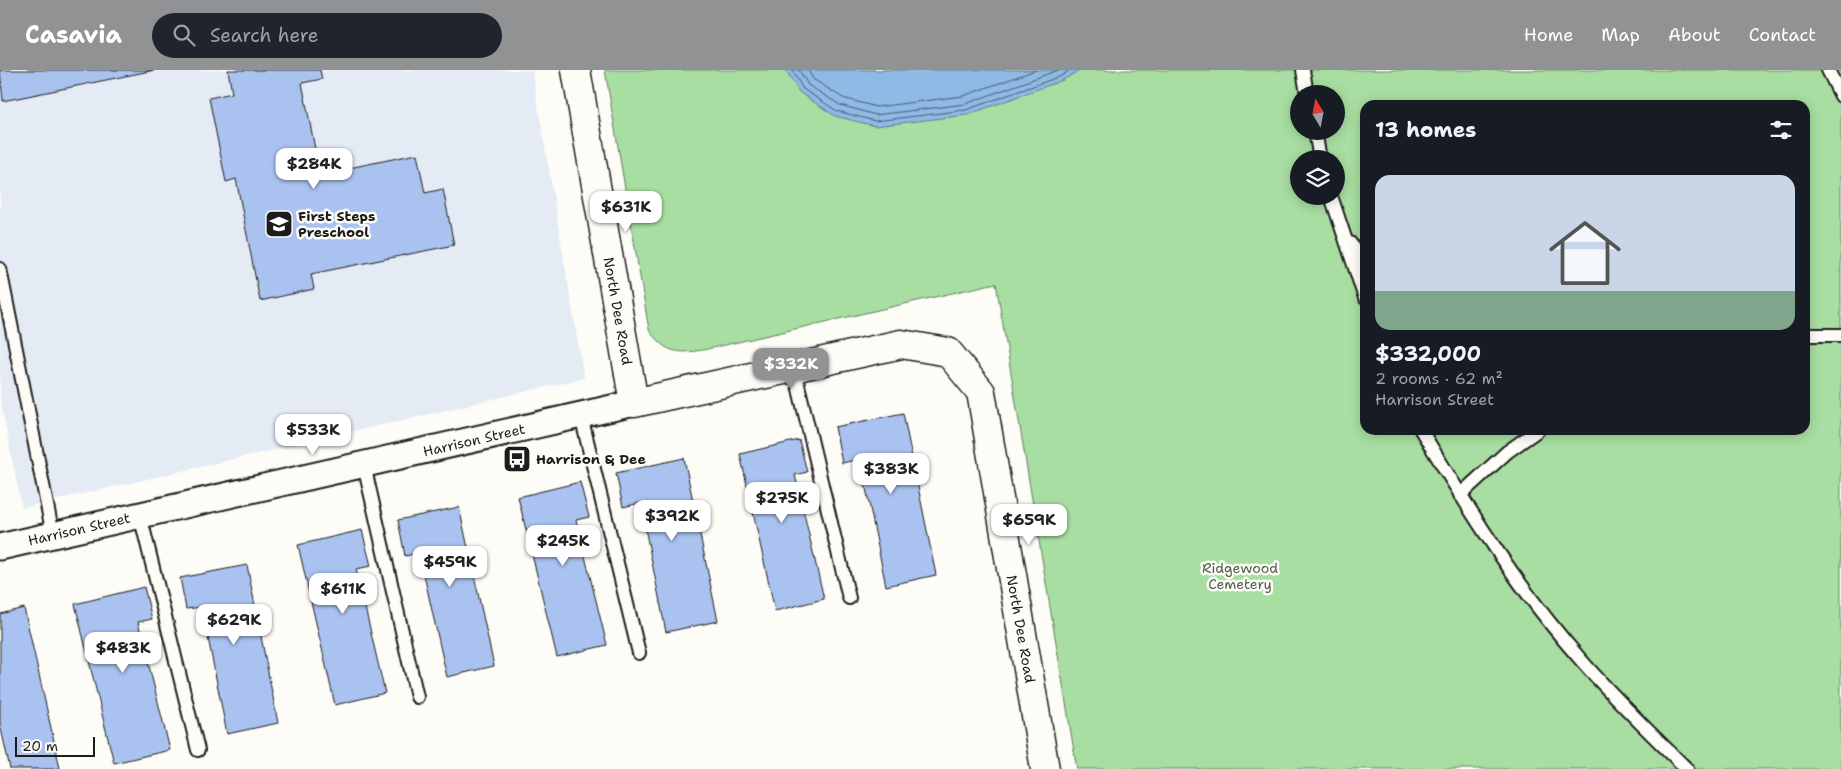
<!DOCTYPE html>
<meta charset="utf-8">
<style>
:root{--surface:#171b24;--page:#20242c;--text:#f1f3f6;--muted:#9ea1a6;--line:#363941;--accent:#919294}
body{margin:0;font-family:"Shantell Sans",sans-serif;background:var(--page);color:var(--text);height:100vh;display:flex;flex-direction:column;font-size:19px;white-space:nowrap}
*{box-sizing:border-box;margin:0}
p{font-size:16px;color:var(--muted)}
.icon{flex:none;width:28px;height:28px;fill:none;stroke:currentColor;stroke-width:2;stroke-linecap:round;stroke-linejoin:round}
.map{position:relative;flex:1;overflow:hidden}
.side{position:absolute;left:1360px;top:30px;width:450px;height:335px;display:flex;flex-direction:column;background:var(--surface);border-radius:15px;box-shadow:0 2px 12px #0003}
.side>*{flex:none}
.needle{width:32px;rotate:350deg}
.controls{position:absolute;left:1290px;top:15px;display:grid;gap:10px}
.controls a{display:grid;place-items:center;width:55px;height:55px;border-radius:50%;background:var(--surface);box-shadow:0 2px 12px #0003;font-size:25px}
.scale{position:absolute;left:15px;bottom:12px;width:80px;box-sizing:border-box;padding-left:5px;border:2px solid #1c1c1c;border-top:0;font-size:14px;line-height:18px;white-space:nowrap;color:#1c1c1c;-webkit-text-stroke:4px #fdfcf7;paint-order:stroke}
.price{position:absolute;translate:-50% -42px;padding:0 11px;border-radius:10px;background:#fff;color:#222;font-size:16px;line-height:32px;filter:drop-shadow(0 1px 2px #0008)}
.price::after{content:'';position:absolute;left:50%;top:30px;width:15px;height:11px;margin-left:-8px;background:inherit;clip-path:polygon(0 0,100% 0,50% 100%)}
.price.current{background:var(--accent);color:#fff}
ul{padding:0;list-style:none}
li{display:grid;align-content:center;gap:10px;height:265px;padding:0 15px}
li+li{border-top:1px solid var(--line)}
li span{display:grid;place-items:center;height:155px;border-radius:15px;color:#555}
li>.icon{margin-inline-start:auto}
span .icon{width:90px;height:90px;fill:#fffc;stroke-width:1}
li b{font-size:21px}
h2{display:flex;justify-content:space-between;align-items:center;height:60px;padding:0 15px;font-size:21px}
header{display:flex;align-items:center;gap:30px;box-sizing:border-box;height:70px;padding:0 25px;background:var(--accent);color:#fff}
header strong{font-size:24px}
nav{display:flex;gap:28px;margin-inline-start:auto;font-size:18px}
.search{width:350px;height:45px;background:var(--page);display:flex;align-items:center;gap:12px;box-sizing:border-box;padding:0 18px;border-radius:28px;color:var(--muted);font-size:19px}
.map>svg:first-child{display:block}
.built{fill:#e4ebf5}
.green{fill:#a8dea1;stroke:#627d5e;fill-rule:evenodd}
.water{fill:#8ebae5;stroke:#607b95}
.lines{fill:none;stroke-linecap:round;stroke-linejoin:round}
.shore{stroke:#4a5b6c;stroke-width:1}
.building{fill:#a9c2ef;stroke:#1c1c1c}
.service-casing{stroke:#1c1c1c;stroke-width:16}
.minor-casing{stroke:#1c1c1c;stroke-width:29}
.tertiary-casing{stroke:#1c1c1c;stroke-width:31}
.service{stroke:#fdfcf7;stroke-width:12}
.minor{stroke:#fdfcf7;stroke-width:25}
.tertiary{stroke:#fdfcf7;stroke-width:28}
.labels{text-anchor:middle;stroke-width:5;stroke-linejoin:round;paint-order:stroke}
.poi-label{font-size:14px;font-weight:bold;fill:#1c1c1c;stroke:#fdfcf7;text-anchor:start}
.street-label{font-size:14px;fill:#1c1c1c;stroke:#fdfcf7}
.park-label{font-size:14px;fill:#4d604b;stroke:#fdfcf7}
</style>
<header>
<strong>Casavia</strong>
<div class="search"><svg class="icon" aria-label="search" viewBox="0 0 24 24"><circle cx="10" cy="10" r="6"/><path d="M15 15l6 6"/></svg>Search here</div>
<nav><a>Home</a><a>Map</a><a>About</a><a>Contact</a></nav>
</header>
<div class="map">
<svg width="1841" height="699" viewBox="0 0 1841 699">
<rect width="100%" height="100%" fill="#fdfcf7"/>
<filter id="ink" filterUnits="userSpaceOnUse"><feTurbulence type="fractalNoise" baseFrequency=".02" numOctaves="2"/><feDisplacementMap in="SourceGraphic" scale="10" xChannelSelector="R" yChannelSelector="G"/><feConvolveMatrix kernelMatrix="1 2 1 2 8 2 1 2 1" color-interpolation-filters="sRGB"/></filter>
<g filter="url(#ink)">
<path class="built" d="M0,0H532L584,308L22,438L0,329Z"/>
<path class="green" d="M605,0H1841V699H1077L996,213L703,280C677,284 665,283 649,260ZM1299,24H1336V61H1299ZM1365,35H1805V360H1365ZM1299,89H1336V126H1299Z"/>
<path class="water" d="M786,0H1080L1063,10L967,45L875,56L835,46L799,22Z"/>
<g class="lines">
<path class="shore" d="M792,0L803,19L837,41L875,51L966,40L1061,6L1070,0
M799,0L808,15L840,35L876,45L965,34L1058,0
M808,0L813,9L843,28L876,37L963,26L1036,0"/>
</g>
<path class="building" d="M0,0H155L3,31Z
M228,0H320L322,9L302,13L320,104L417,84L425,123L443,119L454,175L311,204L314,219L260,231L236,109L226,112L209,28L232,23Z
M903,343L936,505L886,516L860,389L842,393L835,357Z
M799,370L807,402L795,405L824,529L775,541L740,384Z
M684,388L718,551L666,562L640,433L623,437L616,403Z
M580,412L589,447L576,450L607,575L557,587L518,427Z
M459,437L494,596L447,607L419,483L405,486L398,450Z
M362,460L371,496L356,499L385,623L335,635L298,475Z
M247,495L278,653L227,664L202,537L186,539L180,508Z
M144,517L152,549L138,552L170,680L114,693L75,534Z
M24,538L60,698L55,699H10L0,654V544Z"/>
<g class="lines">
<defs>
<path id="service" d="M1303,0L1307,24
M1828,0L1841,26
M1315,61L1320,89
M1331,126L1365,228
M1350,173L1365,193
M0,199L53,465
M1805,265H1841
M794,298L849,528
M581,346L639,583
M1421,360C1469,440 1519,520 1581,590C1614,628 1651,664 1687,699
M364,395L417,627
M1460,425L1507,382L1538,360
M140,445L198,680"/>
<path id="minor" d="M0,477L634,333"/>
<path id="tertiary" d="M576,0L634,333L901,274L948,282L981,322L1045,699"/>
</defs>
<use href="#service" class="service-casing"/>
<use href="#minor" class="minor-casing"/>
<use href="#tertiary" class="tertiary-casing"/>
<use href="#service" class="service"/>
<use href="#minor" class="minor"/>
<use href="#tertiary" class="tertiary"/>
</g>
</g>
<defs>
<symbol id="school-square" viewBox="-11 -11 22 22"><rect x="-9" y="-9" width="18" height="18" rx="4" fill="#1c1c1c" stroke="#fdfcf7"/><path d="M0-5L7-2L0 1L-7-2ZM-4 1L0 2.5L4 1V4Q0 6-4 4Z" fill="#fff"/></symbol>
<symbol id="bus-square" viewBox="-11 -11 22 22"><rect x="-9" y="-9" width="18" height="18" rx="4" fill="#1c1c1c" stroke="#fdfcf7"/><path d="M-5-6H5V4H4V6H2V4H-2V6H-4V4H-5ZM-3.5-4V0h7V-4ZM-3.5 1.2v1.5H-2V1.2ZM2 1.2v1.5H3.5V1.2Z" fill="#fff"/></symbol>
</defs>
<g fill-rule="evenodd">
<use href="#school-square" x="263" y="138" width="32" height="32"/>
<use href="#bus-square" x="501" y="373" width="32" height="32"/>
</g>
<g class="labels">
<g class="poi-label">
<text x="298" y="151">First Steps<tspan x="298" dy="16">Preschool</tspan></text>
<text x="536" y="394">Harrison &amp; Dee</text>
</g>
<g class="street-label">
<text transform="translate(618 241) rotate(80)" y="5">North Dee Road</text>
<text transform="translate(474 370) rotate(-13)" y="5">Harrison Street</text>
<text transform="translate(79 459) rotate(-13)" y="5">Harrison Street</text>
<text transform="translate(1021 559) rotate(80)" y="5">North Dee Road</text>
</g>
<g class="park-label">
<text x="1240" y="503">Ridgewood<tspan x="1240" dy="16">Cemetery</tspan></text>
</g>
</g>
</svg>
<div class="controls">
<a><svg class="needle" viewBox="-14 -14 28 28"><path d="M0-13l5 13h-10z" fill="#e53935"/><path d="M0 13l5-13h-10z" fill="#9ea1a6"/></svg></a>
<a><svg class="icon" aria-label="layers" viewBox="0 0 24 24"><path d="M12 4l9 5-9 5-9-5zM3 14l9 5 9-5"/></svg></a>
</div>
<div class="scale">20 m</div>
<b class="price" style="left:314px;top:120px">$284K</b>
<b class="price" style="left:626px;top:163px">$631K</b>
<b class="price current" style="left:791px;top:320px">$332K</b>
<b class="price" style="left:313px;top:386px">$533K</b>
<b class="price" style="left:891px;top:425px">$383K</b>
<b class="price" style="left:782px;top:454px">$275K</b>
<b class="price" style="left:672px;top:472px">$392K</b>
<b class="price" style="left:1029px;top:476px">$659K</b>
<b class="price" style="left:563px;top:497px">$245K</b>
<b class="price" style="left:450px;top:518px">$459K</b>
<b class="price" style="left:343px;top:545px">$611K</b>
<b class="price" style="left:234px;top:576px">$629K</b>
<b class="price" style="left:123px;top:604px">$483K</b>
<section class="side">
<h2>13 homes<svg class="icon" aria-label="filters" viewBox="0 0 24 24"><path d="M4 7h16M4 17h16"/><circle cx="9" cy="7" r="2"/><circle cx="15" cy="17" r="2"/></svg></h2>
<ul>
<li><span style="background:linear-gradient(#c9d6e8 75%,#7fa58c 0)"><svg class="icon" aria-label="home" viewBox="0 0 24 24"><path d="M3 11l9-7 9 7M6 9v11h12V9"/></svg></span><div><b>$332,000</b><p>2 rooms · 62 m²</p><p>Harrison Street</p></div></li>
</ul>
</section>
</div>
